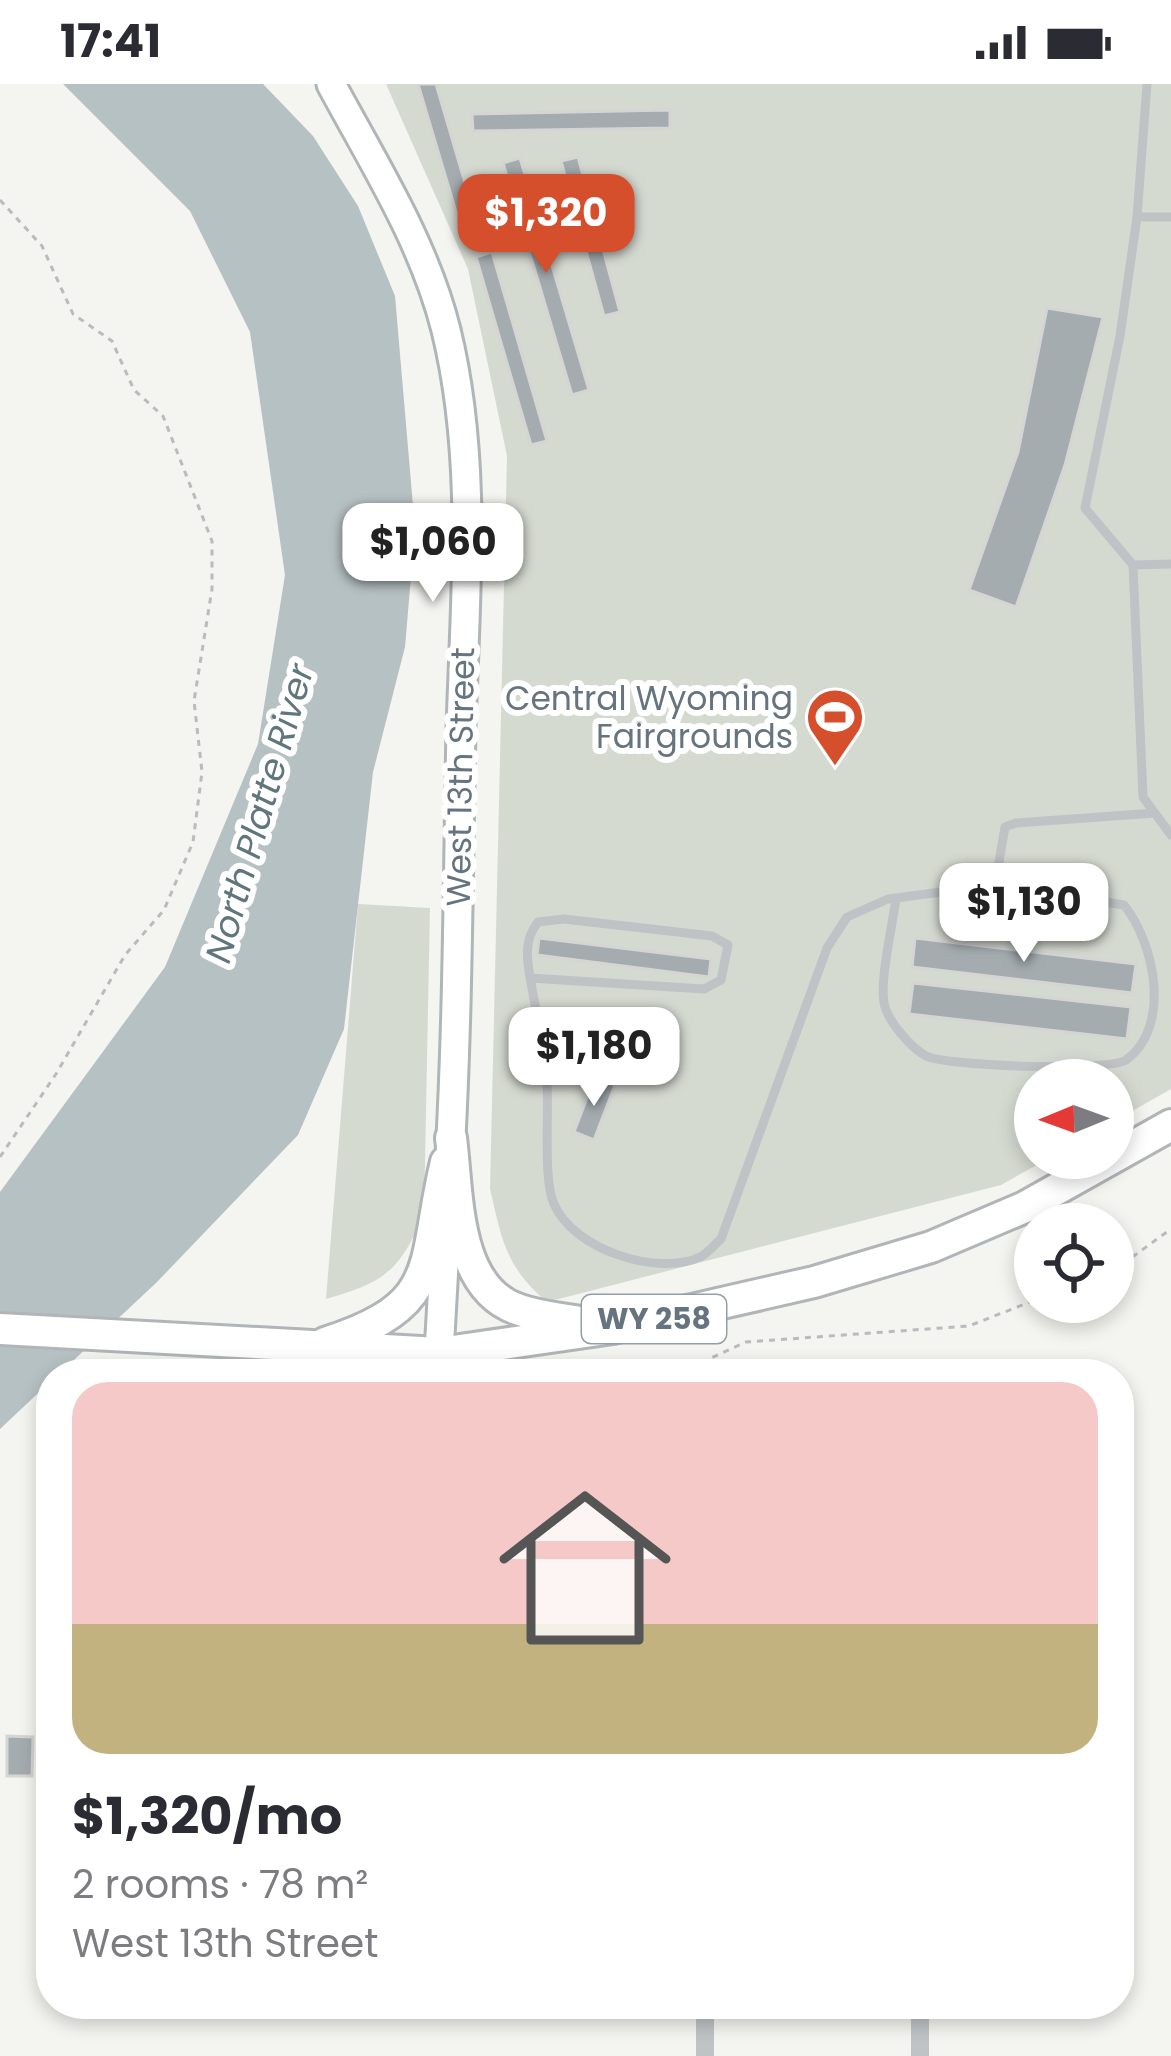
<!DOCTYPE html>
<meta charset="utf-8">
<style>
:root{--surface:#fff;--page:#f2f2f3;--text:#2b2b33;--muted:#7c7c81;--accent:#d64f2d}
body{margin:0;font-family:Poppins,sans-serif;background:var(--page);color:var(--text);height:100vh;display:flex;flex-direction:column;font-size:45px;white-space:nowrap}
*{box-sizing:border-box;margin:0}
p{font-size:39px;color:var(--muted)}
.icon{flex:none;width:66px;height:66px;fill:none;stroke:currentColor;stroke-width:2;stroke-linecap:round;stroke-linejoin:round}
.map{position:relative;flex:1;overflow:hidden}
.sheet{position:absolute;left:36px;top:1275px;width:1098px;height:660px;display:flex;flex-direction:column;background:var(--surface);border-radius:48px;box-shadow:0 6px 18px #0003}
.sheet>*{flex:none}
.needle{width:78px;rotate:269deg}
.buttons{position:absolute;left:1014px;top:975px;display:grid;gap:24px}
.buttons a{display:grid;place-items:center;width:120px;height:120px;border-radius:50%;background:var(--surface);box-shadow:0 6px 18px #0003;font-size:60px}
.price{position:absolute;translate:-50% -102px;padding:0 27px;border-radius:24px;background:#fff;color:#222;font-size:39px;line-height:78px;filter:drop-shadow(0 3px 6px #0008)}
.price::after{content:'';position:absolute;left:50%;top:72px;width:36px;height:27px;margin-left:-18px;background:inherit;clip-path:polygon(0 0,100% 0,50% 100%)}
.price.selected{background:var(--accent);color:#fff}
ul{padding:0;list-style:none}
li{display:grid;align-content:center;gap:24px;height:636px;padding:0 36px}
li span{display:grid;place-items:center;height:372px;border-radius:36px;color:#555}
li>.icon{margin-inline-start:auto}
span .icon{width:216px;height:216px;fill:#fffc;stroke-width:1}
li b{font-size:51px}
.status{display:flex;justify-content:space-between;align-items:center;height:84px;padding:0 60px;background:var(--surface);direction:ltr}
.status svg{height:33px;fill:currentColor}
.map>svg:first-child{display:block}
.green{fill:#d5dad1}
.water{fill:#b6c1c4}
.building{fill:#a4acb0;stroke:#d5d5d3;stroke-width:3}
.lines{fill:none;stroke-linecap:round;stroke-linejoin:round}
.secondary-casing{stroke:#b0b5b8;stroke-width:33}
.primary-casing{stroke:#b1b5b8;stroke-width:36}
.path{stroke:#b9bbbd;stroke-width:3;stroke-dasharray:6 6;stroke-linecap:butt}
.lane{stroke:#bfc3c6;stroke-width:9}
.street{stroke:#bfc3c6;stroke-width:18}
.secondary{stroke:#fff;stroke-width:27}
.primary{stroke:#fff;stroke-width:30}
.labels{text-anchor:middle;stroke-width:12;stroke-linejoin:round;paint-order:stroke}
.shield{fill:#fff;stroke:#939ea5;stroke-width:3}
.shield-label{font-size:30px;font-weight:bold;fill:#65747f}
.poi-label{font-size:33px;fill:#65747f;stroke:#fff;text-anchor:end}
.street-label{font-size:33px;fill:#65747f;stroke:#fff}
.water-label{font-size:36px;font-style:italic;fill:#60767c;stroke:#fff}
</style>
<div class="status"><b>17:41</b><svg viewBox="0 0 49 12"><path d="M0 12V9h3v3zM5 12V6h3v6zM10 12V3h3v9zM15 12V0h3v12zM26 1h20v11H26zM47 4h2v5h-2z"/></svg></div>
<div class="map">
<svg width="1171" height="1972" viewBox="0 0 1171 1972">
<rect width="100%" height="100%" fill="#f4f4f0"/>
<path class="green" d="M386,0H1171V1005L1113,1038V996H1035V1074H1049L1001,1101L547,1218C505,1182 502,1156 490,1105L507,372L468,185Z
M358,820L430,824L424,1130C400,1186 386,1198 326,1215Z"/>
<path class="water" d="M63,0H263L313,52L358,122L395,212L415,445L405,563L373,688L344,945L298,1051L157,1198L59,1290H51V1297L0,1345V1108L165,883L258,660L285,491L250,248L190,127Z"/>
<path class="building" d="M418,0H436L478,143L462,148Z
M670,26V44L473,47L472,30Z
M578,73L620,228L604,232L561,77Z
M520,74L589,306L572,311L503,79Z
M492,168L547,357L531,361L476,173Z
M1047,224L1103,233L1065,381L1016,523L969,506L1018,368Z
M539,854L711,875L709,893L537,871Z
M915,854L1136,880L1132,909L912,883Z
M913,899L1131,923L1127,955L909,930Z
M595,993L615,1001L594,1056L574,1048Z
M7,1652L33,1653L32,1692H7Z"/>
<g class="lines">
<defs>
<path id="secondary" d="M331,0C374,80 424,158 446,246C478,376 465,512 461,645C458,787 458,930 450,1072
M439,1269L447,1128"/>
<path id="primary" d="M451,1054C458,1108 454,1203 517,1225C540,1234 568,1235 592,1240
M0,1245L439,1269L613,1244L814,1198L931,1163L1025,1123L1171,1041
M325,1259C444,1221 421,1182 446,1078"/>
</defs>
<use href="#secondary" class="secondary-casing"/>
<use href="#primary" class="primary-casing"/>
<path class="path" d="M0,116L42,162L73,230L112,257L134,306L163,332L212,457V505L194,617L202,688L193,758L164,826L125,871L56,990L0,1073
M1113,1187L1171,1145
M597,1290L645,1277L689,1284L746,1258L969,1242L1035,1216"/>
<path class="lane" d="M1147,0L1137,133H1171
M1137,133L1120,252L1085,424L1133,481L1143,713L1171,751
M1133,481L1171,480
M896,814C893,840 878,901 885,923C890,939 911,964 926,972C946,982 1106,988 1126,976C1171,944 1156,861 1124,821L995,801
M530,894L704,905L721,896L728,861L712,852L564,835L538,838C523,857 527,876 531,899C537,933 545,967 547,1000C549,1029 543,1096 554,1120C573,1165 657,1193 700,1173C707,1170 715,1160 721,1155L827,864L847,833L888,815L995,801L1005,743L1016,739L1155,729"/>
<path class="street" d="M705,1920V1972
M920,1920V1972"/>
<use href="#secondary" class="secondary"/>
<use href="#primary" class="primary"/>
</g>
<defs>
<symbol id="stadium-pin" viewBox="-11 -11 22 30"><path d="M0 17L-7.5 6A9.5 9.5 0 1 1 7.5 6Z" fill="#d64f2d" stroke="#fff"/><path d="M0-5a6.5 5 0 1 0 0 10a6.5 5 0 1 0 0-10ZM-3.5-1.8h7v3.6h-7Z" fill="#fff"/></symbol>
</defs>
<g fill-rule="evenodd">
<use href="#stadium-pin" x="802" y="600" width="66" height="90"/>
</g>
<g class="labels">
<rect class="shield" x="582" y="1211" width="144" height="48" rx="9"/>
<g class="shield-label">
<text x="654" y="1245">WY 258</text>
</g>
<g class="poi-label">
<text x="793" y="626">Central Wyoming<tspan x="793" dy="38">Fairgrounds</tspan></text>
</g>
<g class="street-label">
<text transform="translate(460 693) rotate(-89)" y="12">West 13th Street</text>
</g>
<g class="water-label">
<text transform="translate(259 729) rotate(-74)" y="13">North Platte River</text>
</g>
</g>
</svg>
<div class="buttons">
<a><svg class="needle" viewBox="-14 -14 28 28"><path d="M0-13l5 13h-10z" fill="#e53935"/><path d="M0 13l5-13h-10z" fill="#7c7c81"/></svg></a>
<a><svg class="icon" aria-label="locate" viewBox="0 0 24 24"><circle cx="12" cy="12" r="6"/><path d="M12 2v4M12 18v4M2 12h4M18 12h4"/></svg></a>
</div>
<b class="price selected" style="left:546px;top:192px">$1,320</b>
<b class="price" style="left:433px;top:521px">$1,060</b>
<b class="price" style="left:1024px;top:881px">$1,130</b>
<b class="price" style="left:594px;top:1025px">$1,180</b>
<section class="sheet">
<ul>
<li><span style="background:linear-gradient(#f6c9c9 65%,#c2b280 0)"><svg class="icon" aria-label="home" viewBox="0 0 24 24"><path d="M3 11l9-7 9 7M6 9v11h12V9"/></svg></span><div><b>$1,320/mo</b><p>2 rooms · 78 m²</p><p>West 13th Street</p></div></li>
</ul>
</section>
</div>
